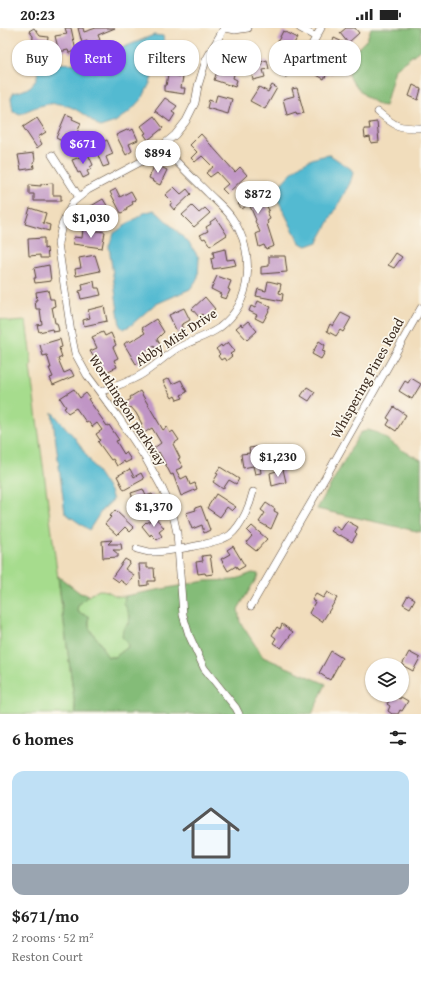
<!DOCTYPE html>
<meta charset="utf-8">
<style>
:root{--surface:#fff;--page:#f6f6f6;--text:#222;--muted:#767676;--line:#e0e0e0;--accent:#7c3aed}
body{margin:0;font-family:"Gentium Book Plus",serif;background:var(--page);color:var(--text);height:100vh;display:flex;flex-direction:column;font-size:15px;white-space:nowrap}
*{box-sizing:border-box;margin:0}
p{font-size:13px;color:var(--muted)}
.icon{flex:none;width:22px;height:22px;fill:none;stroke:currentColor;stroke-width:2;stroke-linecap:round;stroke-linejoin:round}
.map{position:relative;height:686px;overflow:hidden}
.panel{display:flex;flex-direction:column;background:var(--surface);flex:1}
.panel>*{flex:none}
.guide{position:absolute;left:12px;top:12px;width:397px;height:36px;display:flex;gap:8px}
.tools{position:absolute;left:365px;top:630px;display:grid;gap:8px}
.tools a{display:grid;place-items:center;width:44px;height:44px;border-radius:50%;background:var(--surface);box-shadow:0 1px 3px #0004;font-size:20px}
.price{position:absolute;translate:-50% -34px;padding:0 9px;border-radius:14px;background:#fff;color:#222;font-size:13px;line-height:26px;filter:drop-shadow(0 1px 2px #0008)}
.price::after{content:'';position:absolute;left:50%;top:24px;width:12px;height:9px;margin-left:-6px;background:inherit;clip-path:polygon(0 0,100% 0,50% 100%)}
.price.selected{background:var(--accent);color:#fff}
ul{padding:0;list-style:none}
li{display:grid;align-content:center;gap:8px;height:212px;padding:0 12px}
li+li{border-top:1px solid var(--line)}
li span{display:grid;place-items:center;height:124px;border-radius:12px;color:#555}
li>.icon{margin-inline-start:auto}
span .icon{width:72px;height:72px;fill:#fffc;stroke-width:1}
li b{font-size:17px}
h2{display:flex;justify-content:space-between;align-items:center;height:48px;padding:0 12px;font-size:17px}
.chip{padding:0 14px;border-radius:16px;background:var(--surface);box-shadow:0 1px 3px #0004;font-size:14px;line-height:36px}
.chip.selected{background:var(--accent);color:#fff}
.status{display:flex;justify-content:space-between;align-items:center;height:28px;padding:0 20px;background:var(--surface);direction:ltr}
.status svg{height:11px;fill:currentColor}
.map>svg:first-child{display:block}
.green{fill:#a6dc8d;stroke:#708356}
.forest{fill:#84bc78;stroke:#60734b}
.water{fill:#53bad1;stroke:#477278}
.building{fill:#c095c5}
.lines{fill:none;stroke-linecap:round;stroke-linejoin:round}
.minor-casing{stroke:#564536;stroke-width:8}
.minor{stroke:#fff;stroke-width:7}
.labels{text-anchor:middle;stroke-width:3.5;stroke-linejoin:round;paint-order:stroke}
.street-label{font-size:14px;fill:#3b2a1e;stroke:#fbf7ec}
</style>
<div class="status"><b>20:23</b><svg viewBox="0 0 49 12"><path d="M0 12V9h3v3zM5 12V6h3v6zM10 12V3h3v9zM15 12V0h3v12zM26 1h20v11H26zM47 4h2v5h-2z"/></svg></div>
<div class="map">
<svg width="421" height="686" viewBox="0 0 421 686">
<rect width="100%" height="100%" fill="#fbf7ec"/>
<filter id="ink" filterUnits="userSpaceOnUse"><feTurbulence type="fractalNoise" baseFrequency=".025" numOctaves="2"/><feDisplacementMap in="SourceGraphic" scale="8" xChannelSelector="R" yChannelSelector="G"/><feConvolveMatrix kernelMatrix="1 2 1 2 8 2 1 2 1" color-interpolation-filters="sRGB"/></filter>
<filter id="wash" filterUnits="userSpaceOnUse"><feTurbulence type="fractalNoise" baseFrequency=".012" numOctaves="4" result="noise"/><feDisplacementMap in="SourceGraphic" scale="16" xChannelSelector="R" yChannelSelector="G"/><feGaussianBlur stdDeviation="0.9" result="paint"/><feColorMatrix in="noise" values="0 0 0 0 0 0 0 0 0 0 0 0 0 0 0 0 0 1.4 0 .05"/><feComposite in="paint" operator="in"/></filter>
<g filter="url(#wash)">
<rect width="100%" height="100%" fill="#f1ddbc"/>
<path class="green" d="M0,290L11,294L26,293L32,337L30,339L76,686H0Z
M99,562C110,562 113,570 125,568C123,585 138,586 123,601L128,619L115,629H108L103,623L102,618L89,600V588L79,585L77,580C82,571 91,566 99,562Z"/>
<path class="forest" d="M371,0H421V21L395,41L385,78L379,77L366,69L353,55L349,47L354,24L367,11Z
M368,402L378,405L402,422L421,432V504L317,481L360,405Z
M252,545L259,546L238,581L240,594L263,629L326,656L312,686H76L58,548L80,565L88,567C85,572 80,574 77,580L79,585L89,588C89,592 88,598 90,602C91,605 94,607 96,609C101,616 103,623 108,629H115L128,619L127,614L122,609L123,601L129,595L130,588L124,575L125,568L205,553L234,552Z"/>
<path class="water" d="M154,7L163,8L164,13L150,55L143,69L130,83L115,94L100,99C69,74 57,68 20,86L13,83L11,70L13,65C23,63 33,60 37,49C38,43 37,38 42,33C55,35 69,37 82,34C106,28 130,16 154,7Z
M330,127L351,141L353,145L350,155L318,214L307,218L300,215L292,200L278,172V159C295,141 303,130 330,127Z
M154,182L159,186L190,216L199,230L198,250L190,261L154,277L130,298L123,301L120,298L109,218L114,205L144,185Z
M52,384L75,410L110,463L113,472L102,482L89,502L65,485Z"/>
<g id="blocks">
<path class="building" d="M34,0L40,8L48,9L46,25L32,23L33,8L29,3Z
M65,0H71L76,23L69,25L68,22L59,24L55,8L67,6Z
M78,0H83L84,4L96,0H115L98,7L100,12L88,16L87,13L82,15Z
M346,0H355L359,5L348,15L340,5Z
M283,3L297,10L290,23L283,19L284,16L278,13Z
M334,10L349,17L343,31L338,28L337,31L331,29L332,26L325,23L328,17L331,18Z
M236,14L248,21L244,27L249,30L244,37L225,25L229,19L233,21Z
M172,21L188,25L185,36L192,38L191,44L165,36L167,30H170Z
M316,30L335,40L332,46L328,44L324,51L313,45L316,39L313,38Z
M267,32L269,41L263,42L265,49L253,52L250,39L262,36L261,34Z
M223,39L235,43L233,50L237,52L235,59L214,52L217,44L221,45Z
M168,46L183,49L181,60H185L184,66L164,63V58H166Z
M272,57L277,60L265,81L250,73L259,59L268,64Z
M413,57L421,61L418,72L409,68Z
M297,60L304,85L297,87L296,84L287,87L283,71L294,68L292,61Z
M217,67L232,71L228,86L207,80L209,72L215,74Z
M165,70L177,78L172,84L175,86L170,94L155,83Z
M66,86L73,89L72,91L81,95L75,110L65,106L62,113L56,110Z
M154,88L163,100L148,112L144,106L146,105L141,98Z
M37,90L46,104L38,109L42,116L37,120L23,99Z
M377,94L379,114L371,115L370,109L365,110L364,101H370L369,95Z
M129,101L130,103L133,101L138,112L129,116L132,123L126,127L116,107Z
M201,106L235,144L240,139L247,147L227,166L222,161L228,156L217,144L210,149L206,145L213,139L202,128L195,134L191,130L197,124L190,117Z
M107,112L113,126L106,129L109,137L103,139L94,118Z
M34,125L35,133L33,134L34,140L21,142L18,127Z
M88,126L93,137L90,139L91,141L87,143L89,147L83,150L80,144L78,145L72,132Z
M155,136L167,142L160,157L152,153L153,152L149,150Z
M53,155V167H61V173H34V166H29V157L41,158V156Z
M248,157L251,161L255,158L262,168L259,170L263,178L266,177L269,182L267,183L270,191L267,193L268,195L267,196L274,218L266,221L264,217L259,219L256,206L260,204L255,193L256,192L249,176L242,181L238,176L244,172L239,164Z
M174,159L181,166L187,161L191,166L174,182L170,177L172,174L165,167Z
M116,161L120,169L131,163L136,172L132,174L133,176L126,180L127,182L121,185L110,164Z
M103,171L111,184L110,186L112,189L99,197L88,180Z
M192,178L199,185L205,180L210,185L194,199L182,187Z
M30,180L46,185L43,195L50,197L49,203L25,196Z
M216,190L227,207L210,218L205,210L203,211L200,207L208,203L206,199L211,196L210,194Z
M83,201L105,204L102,220L73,216L74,209L82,210Z
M44,210V221L47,220L48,230H40V227L29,228L28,211Z
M225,221L227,232L234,231L236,237L213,241L211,231L214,230L213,224Z
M396,225L402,229L394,240L388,237Z
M95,227L100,243L76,248L75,241L81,240L79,230Z
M269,228H285L287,244L261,246V239L269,238Z
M49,237L51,253L35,255L34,250H36L34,240Z
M217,248L231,253L228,261L230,262L226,271L220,269L221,266L211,261Z
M94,253L95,260H99L101,267L81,271L79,263L83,262L82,256Z
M268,253L281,256L279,265L283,266L282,273L256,268L258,261L266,263Z
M48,262L50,271H54L55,278L52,279L55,295H57L59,303L53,304L52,301L39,304L37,297L42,296L40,281H36L35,272H37L36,264Z
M205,269L215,281L209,286L212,289L207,293L202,286L199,289L192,281Z
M258,273L271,279L263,294L255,290L257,287L249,283L251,278L255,280Z
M104,278L107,293L84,298L83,292L90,290L88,282Z
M184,280L190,292L181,297L184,303L178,306L169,287Z
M341,285L351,290L343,304L340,302L336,308L327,303L330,296L333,298Z
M156,291L164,304L157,311L161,318L156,321L154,318L138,328L141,332L136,336L124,316L129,312L130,314L145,305L142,300Z
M248,293L257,303L247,312L236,300L241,296L242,298Z
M103,304L105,308L111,305L116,317L113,319L118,330L114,332L117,339L106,344L103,339L100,340L94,327L93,328L90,323L97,320L92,309Z
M60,311L62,319L59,320L62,329L58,331L64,345L71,342L74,348L53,357L50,350L53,349L49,340H51L47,327L43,328L40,317Z
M319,313L325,317L322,323L325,324L321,331L312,326Z
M228,314L235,323L230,326L232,328L226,333L224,330L221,332L218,328L220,326L216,321L221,317L222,319Z
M169,350L172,356L181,352L187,364L181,367L183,370L177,372L175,368L172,370L163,353Z
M411,350L421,356L412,371L399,363L405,353L408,355Z
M307,359L315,364L309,373L301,368Z
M74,361L80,370L86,365L90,370L88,371L107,398L109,397L119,412L116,413L124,426L126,424L131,432L125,435L124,433L117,438L113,431L111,432L98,414L100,412L96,406L102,402L97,395L92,399L88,393L86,394L76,380L68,385L64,380L66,379L60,370Z
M140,363L163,402L167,399L170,405L173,403L179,412L173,416L180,430L178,431L183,439L176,442L181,451L187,448L190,457L195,455L197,461L181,468L173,446L171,447L159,424L158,425L154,420L161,415L152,400L144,405L140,397L142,396L136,385L131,379L128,381L125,375L131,371L130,369Z
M394,379L406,387L396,403L387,397L390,392L387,390Z
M257,419L261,445L255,446L253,438L243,440L241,426L250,425L249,420Z
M220,439L239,451L236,456L229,452L223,461L213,454L218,446L216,445Z
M130,441L134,449L141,445L144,451L124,462L117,448Z
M283,441L286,454L272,458L270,445Z
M143,461L146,468L152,466L155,473L139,479L137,475L135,476L131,465Z
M216,466L236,479L232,483L227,479L220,489L207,480Z
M266,475L275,481L274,483L278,485L271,501L259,494L265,485L261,482Z
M201,478L210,502L204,505L202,497L192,501L186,485L196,482L195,480Z
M115,482L134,500L130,504L125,499L117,507L105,496L111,489L110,488Z
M155,489L164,500L159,504L162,508L157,512L151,506L150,508L142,498L146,494L147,495Z
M347,493L358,499L355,504L357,506L352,514L340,507L339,508L331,503L335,498L341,502Z
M252,498L267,511L256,523L246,515L252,508L247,503Z
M112,512L108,516H121L122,522H113L118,526V529L103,530L102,513Z
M233,518L245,538L238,542L236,538L228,543L221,531L230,526L227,522Z
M210,527L213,546L206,547L205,545L198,546L196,534L203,533L202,528Z
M125,531L130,534L125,541L134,547L127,557L120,552L119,554L112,549Z
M139,536H147V540H154L155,553H148V557L141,558Z
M327,564L337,570L322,594L309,585L315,574L312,572L316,566L323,570Z
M408,567L415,571L410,580L403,576Z
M282,596L293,604L281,620L273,615L276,610L272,607L277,599L280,601Z
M331,623L342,630L330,652L319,645Z
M409,624L420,630L413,643L402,637Z
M393,667L400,671L401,669L408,673L402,683L400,682L398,686H392L388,683L390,678L387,676Z"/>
</g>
</g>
<g filter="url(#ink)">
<use href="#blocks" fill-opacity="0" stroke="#564536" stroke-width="1"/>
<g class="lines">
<defs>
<path id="minor" d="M224,0L206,32L198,58L195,75L186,93L175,107L146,131L88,162L73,174L62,197L58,215L71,305L75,325L87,347L119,390L146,431L161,458L172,482L177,505L183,587L189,607L204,640L236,680L239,686
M226,0L235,2L248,0
M300,0L316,9
M284,46L309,22L321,0
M378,84C396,99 398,100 421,100
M52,127L79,169
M100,364C115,358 131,354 144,345C155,338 165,328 176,321C190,313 206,309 219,300C254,274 255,223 232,190C226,181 216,173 209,166C193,150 177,135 162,118
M137,521C141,522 145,523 149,524C163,525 220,515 230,507C242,497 250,477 253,464
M251,578L316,466L421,280"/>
</defs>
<use href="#minor" class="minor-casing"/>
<use href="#minor" class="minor"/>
</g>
</g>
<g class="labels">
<g class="street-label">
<text transform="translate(176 309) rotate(-33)" y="5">Abby Mist Drive</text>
<text transform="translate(367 350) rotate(-61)" y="5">Whispering Pines Road</text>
<text transform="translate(128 382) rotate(57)" y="5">Worthington parkway</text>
</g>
</g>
</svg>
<div class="tools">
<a><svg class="icon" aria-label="layers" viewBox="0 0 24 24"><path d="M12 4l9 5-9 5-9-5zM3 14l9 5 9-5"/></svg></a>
</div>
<b class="price selected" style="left:83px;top:137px">$671</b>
<b class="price" style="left:158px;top:146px">$894</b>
<b class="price" style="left:258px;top:187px">$872</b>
<b class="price" style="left:91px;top:211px">$1,030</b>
<b class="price" style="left:278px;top:450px">$1,230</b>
<b class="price" style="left:154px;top:500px">$1,370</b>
<div class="guide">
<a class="chip">Buy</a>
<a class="chip selected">Rent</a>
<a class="chip">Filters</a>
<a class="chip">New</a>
<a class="chip">Apartment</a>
</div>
</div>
<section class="panel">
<h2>6 homes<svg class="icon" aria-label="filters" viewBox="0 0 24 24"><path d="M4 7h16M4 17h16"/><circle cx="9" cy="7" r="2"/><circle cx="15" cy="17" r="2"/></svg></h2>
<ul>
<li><span style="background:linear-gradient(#bfe0f5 75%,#9aa5b1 0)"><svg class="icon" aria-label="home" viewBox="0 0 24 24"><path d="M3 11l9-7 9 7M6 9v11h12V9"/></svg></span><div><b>$671/mo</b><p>2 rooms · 52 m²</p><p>Reston Court</p></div></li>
</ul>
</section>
